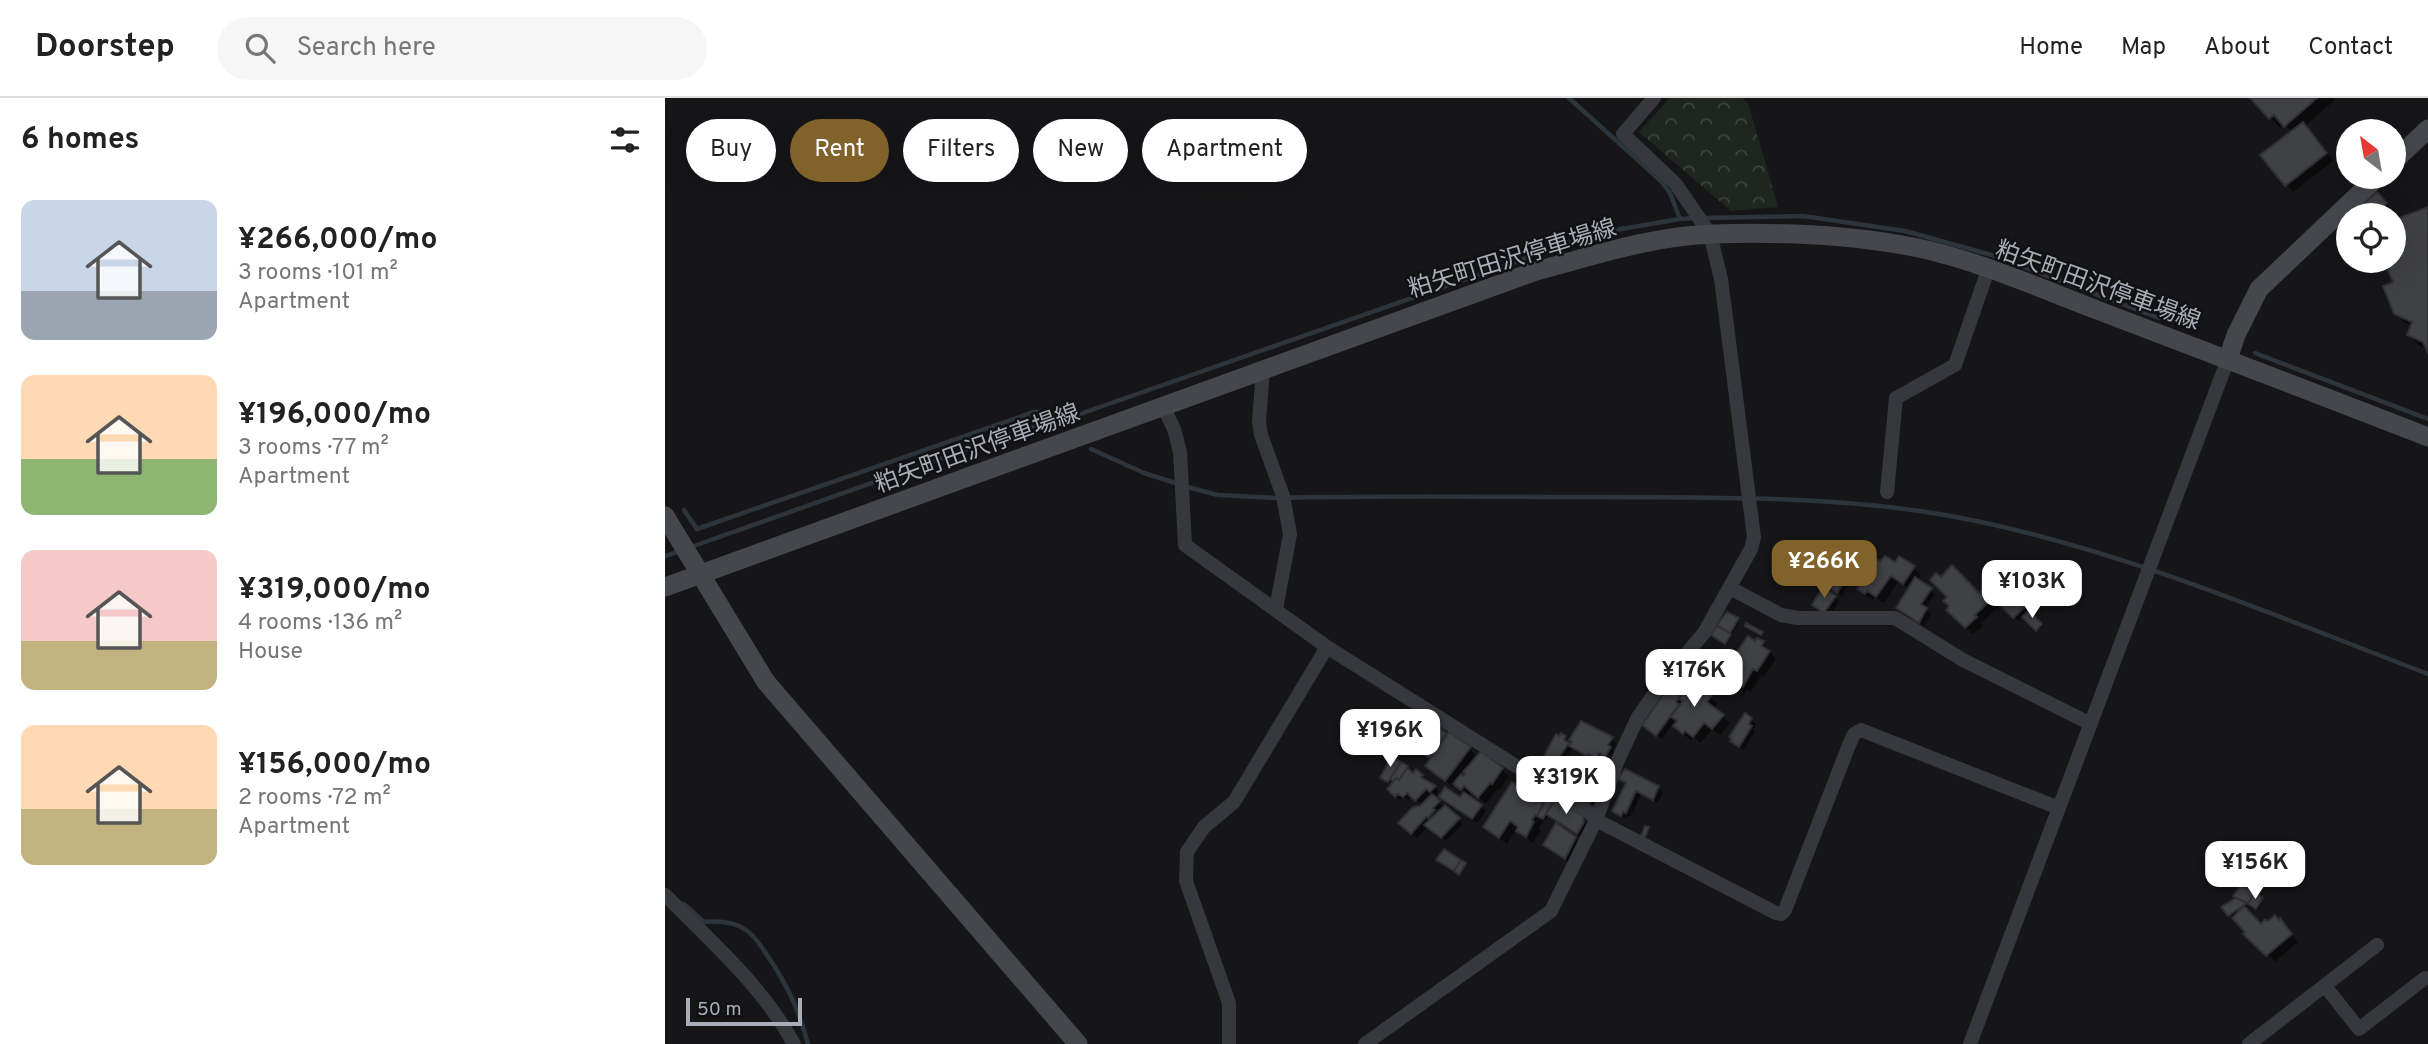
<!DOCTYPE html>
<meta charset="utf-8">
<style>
:root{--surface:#fff;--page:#f6f6f6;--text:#222;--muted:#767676;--line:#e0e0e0;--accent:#80622a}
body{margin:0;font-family:Overpass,"Noto Sans JP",sans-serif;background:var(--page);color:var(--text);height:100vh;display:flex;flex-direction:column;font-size:26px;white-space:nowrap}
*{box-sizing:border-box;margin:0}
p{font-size:23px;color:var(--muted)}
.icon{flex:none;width:38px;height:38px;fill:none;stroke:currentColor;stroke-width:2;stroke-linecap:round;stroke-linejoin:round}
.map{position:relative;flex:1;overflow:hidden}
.sheet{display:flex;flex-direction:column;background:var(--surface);width:665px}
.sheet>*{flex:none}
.guide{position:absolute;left:21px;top:21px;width:665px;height:63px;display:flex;gap:14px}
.needle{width:46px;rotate:329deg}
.controls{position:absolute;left:1671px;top:21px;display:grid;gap:14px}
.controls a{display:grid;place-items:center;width:70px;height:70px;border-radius:50%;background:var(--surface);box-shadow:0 7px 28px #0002;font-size:35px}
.scale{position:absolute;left:21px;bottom:18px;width:116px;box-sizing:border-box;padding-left:7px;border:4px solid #a8adb8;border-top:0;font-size:19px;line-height:24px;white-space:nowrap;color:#a8adb8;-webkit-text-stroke:5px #111113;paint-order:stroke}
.price{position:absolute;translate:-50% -60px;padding:0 16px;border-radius:14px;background:#fff;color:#222;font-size:23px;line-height:46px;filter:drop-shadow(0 2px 4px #0008)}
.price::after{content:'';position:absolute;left:50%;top:42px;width:21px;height:16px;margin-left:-10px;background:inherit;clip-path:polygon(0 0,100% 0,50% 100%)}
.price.current{background:var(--accent);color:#fff}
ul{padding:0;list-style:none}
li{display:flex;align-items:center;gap:21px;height:175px;padding:0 21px}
li span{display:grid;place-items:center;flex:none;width:196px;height:140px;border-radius:14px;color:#555}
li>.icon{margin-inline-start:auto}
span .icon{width:84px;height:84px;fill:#fffc;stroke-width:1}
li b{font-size:30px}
h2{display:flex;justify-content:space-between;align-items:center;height:84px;padding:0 21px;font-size:30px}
.pill{padding:0 24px;border-radius:32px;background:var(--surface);box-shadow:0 7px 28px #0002;font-size:24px;line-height:63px}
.pill.current{background:var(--accent);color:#fff}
header{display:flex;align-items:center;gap:42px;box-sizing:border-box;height:98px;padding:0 35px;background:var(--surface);border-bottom:2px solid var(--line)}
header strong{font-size:33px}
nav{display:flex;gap:38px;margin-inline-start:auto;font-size:24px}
.search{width:490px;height:63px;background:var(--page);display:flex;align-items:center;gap:18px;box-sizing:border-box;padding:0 24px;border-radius:38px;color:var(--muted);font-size:26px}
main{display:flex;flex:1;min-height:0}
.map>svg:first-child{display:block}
.forest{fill:url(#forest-crowns)}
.shadow{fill:#0007;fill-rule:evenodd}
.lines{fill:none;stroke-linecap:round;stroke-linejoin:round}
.stream{stroke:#2c353c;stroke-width:4.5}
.building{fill:#404145;stroke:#303034;stroke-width:2}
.street{stroke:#37383d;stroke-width:14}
.secondary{stroke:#45474d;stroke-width:19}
.labels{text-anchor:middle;stroke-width:5;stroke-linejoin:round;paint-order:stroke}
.street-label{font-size:24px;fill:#a8adb8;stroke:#111113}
</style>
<header>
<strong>Doorstep</strong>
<div class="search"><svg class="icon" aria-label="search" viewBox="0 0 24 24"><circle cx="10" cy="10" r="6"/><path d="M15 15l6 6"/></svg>Search here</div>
<nav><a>Home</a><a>Map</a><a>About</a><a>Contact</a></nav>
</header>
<main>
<section class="sheet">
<h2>6 homes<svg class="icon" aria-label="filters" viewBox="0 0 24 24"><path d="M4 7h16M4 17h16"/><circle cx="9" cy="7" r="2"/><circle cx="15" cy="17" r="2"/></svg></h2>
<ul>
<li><span style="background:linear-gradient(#c9d6e8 65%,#9aa5b1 0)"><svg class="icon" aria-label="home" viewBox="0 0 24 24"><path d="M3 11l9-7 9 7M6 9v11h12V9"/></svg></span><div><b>¥266,000/mo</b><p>3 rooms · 101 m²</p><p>Apartment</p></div></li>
<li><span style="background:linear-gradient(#ffd9b3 60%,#8fb573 0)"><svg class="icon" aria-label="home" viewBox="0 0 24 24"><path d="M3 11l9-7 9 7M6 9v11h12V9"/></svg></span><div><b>¥196,000/mo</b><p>3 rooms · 77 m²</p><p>Apartment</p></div></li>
<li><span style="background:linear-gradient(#f6c9c9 65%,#c2b280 0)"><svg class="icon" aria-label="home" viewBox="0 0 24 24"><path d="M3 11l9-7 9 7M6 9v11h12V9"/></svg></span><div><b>¥319,000/mo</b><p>4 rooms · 136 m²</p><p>House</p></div></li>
<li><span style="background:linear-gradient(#ffd9b3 60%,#c2b280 0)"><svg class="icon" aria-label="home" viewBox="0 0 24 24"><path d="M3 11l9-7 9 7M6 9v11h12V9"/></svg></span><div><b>¥156,000/mo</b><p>2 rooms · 72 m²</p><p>Apartment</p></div></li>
</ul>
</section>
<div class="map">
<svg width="1763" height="946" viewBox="0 0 1763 946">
<defs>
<pattern id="forest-crowns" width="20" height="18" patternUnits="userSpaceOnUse" patternTransform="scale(1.75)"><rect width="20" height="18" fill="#1e261f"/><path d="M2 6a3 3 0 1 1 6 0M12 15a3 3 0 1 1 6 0" fill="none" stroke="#3c433d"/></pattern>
</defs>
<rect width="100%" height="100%" fill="#161618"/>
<path class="forest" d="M1005,0H1077L1083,5L1113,109L1066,113L974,34Z"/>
<path class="shadow" d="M1587,0H1668L1670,2L1640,28L1668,63L1628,94L1621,87L1627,34L1619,26L1615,30Z
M1712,96L1725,111L1718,117H1688Z
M1729,124L1763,251L1753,247L1744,237L1747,228L1740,225L1730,215V185L1721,163H1729Z
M1202,452L1210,463L1249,470L1256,477L1252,483L1270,496L1260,511L1266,516L1259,528L1238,514L1245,491L1233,484L1219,505L1210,499L1208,502L1201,498L1190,482L1188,486L1185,485L1177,498L1166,491L1178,460Z
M1319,493L1331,505L1344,493L1378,528L1373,533L1358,519L1353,523L1336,506L1316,525L1318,528L1308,536L1283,512L1314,497Z
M1170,499L1174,503L1165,518L1153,511Z
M1062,516L1074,524L1062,546L1048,537Z
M1091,545H1098L1111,561L1099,579L1096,577L1086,594L1082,592L1077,599L1058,584Z
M1035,556L1046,560L1051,564L1040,581L1031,575Z
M1031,589L1053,605L1049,611L1065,625L1055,637L1047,631L1036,645L1028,639L1026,642L1017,635L1011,621L997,641L984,632L1004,592L1016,601L1017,599L1008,590Z
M1080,617L1091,626L1088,632L1090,634L1079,652L1072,647Z
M780,636L804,650L813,659L836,671L844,678L835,692L833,691L821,706L807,694L803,699L821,713L812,725L776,699L796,701L800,695L791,686L788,689L770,675L767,661L754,649Z
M900,640L906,649L908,644L947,641L951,645L947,652L950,654L945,662L939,658L936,664L908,649L899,663L922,677L919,682L913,679L911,682L928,691L934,689L938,693L930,708L878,675Z
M726,661L742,670L748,677L751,674L770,689L774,693L769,700L798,726L781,743L763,728L752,740L736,725L758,708L748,698L743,702L738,699L735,702L728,696V686L719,681ZM766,694L769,696L760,705L758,703Z
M960,673L993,689L998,694L993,705L976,696L966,718H963L961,721L949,713L962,686L956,681Z
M871,699L878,707L888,703L917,720L922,725L917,740L884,717L873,730L876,732L868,745L851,731L842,746L820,729Z
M910,740L914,745L905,765L884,751Z
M1573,801H1597L1598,803L1593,811L1584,806L1579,810L1596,829L1615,822L1633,844L1610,864L1559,809Z"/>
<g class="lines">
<path class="stream" d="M904,0L996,83L1005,95L1015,121
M1038,120L1138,118L1240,133L1330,158L1494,220
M1590,255L1763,321
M426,351L479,375L526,390L553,397L610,400C719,397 828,399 936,399C1055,400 1174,397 1291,419C1454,450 1608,517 1763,576
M19,412L32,431L369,314C385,314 399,318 415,316L933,135L1015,121L1029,120
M26,449L362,330L378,327L386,329
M0,458L15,453
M19,806L39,824C52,823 70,824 81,832C90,838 96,848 102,857C123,888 133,910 143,946"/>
</g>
<path class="building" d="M1585,0H1652L1619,29L1609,17L1604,21Z
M1638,24L1662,55L1620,88L1595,57Z
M1712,94L1722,105L1709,117H1686Z
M1763,109V256L1758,244L1742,237L1747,224L1729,216L1718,188L1728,184L1719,163H1729V122Z
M1684,119V134L1676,126Z
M1187,448L1203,451L1183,483L1180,482L1172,495L1159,486L1166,476L1158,471L1169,453L1177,457L1179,454L1182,455Z
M1201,454L1206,456L1205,459L1215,463L1220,458L1230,464L1234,458L1250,468L1238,486L1226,478L1211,499L1202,493L1200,496L1192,491L1195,487L1190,484L1192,481L1188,479Z
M1287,467L1314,495L1319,490L1328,500L1310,517L1312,519L1300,530L1281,512L1284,508L1278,503L1282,499L1265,482L1271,475L1276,479Z
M1250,479L1267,490L1256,506L1262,510L1254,525L1231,510Z
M1158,489L1171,498L1159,515L1147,507Z
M1344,490L1361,508L1348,520L1331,503Z
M1364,512L1377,526L1371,533L1357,519Z
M1062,514L1074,520L1065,535L1052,527Z
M1081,525L1098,534L1096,537L1080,528Z
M1052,528L1066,536L1060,546L1046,537Z
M1083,538L1090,543L1092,540L1099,543L1097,548L1105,553L1092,573L1088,571L1078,589L1074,586L1069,593L1055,584L1070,563L1067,561Z
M1034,554L1047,558L1035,578L1024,570Z
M1018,576L1032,588L1028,593L1034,598L1040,592L1047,597L1042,604L1059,617L1047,631L1039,625L1028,639L1020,633L1018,636L1008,628L1012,623L1006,619L1018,603L1014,601L1016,597L1006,590Z
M1003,590L1015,598L1011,604L1014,606L991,638L977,627Z
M1080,615L1087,620L1084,626L1087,628L1074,649L1065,643L1067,641L1064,639Z
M916,623L948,639L943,647L946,649L940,659L934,655L931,661L923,656L922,658L904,648L907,644L904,642Z
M769,625L781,635L764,660L751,650Z
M784,634L806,649L780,683L760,668Z
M896,635L901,638L899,642L904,645L895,658L898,661L885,680L872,671L891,636L894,638Z
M816,653L838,670L827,686L825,685L813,700L799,688L796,692L788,686L796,676L798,678L800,676L798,674Z
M726,659L736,664L723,684L715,680Z
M898,661L905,665L901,674L898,672L891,684L885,680Z
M736,664L743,668L734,682L731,680L728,683L725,681Z
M905,665L912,669L907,678L927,689L928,684L935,687L925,705L891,684L898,672L901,674Z
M742,670L748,675L751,671L758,677L756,679L771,688L765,694L761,691L750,703L742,695L738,699L733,696L730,699L722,691L731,680L734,682Z
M914,670L921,674L916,682L909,678Z
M960,671L994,688L988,702L971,693L961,715L958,714L956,718L947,713L961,685L953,681Z
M847,684L863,695L864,693L872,698L871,701L879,706L872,718L870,717L867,722L869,724L861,739L851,733L853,729L845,723L834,740L818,729Z
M780,689L795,699L799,694L817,707L807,721L774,699Z
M767,696L775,703L768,710L770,712L763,720L761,719L746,736L733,725L748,709L755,708Z
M882,698L889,702L878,721L872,718Z
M891,700L918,718L919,724L912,736L881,716Z
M780,707L795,720L776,740L759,727Z
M891,725L911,739L900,761L878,747Z
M980,728L984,729L980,740L976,738Z
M779,751L796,762L789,773L771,762Z
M796,762L801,765L794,777L789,773Z
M1576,787L1590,794L1583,806L1568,798Z
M1590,794L1598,800L1591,811L1583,806Z
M1571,800L1582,805L1563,818L1556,809Z
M1579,808L1596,826L1600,821L1603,823L1610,817L1614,822L1615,820L1627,836L1601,858L1578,836L1580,834L1567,820Z"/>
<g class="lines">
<path class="street" d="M598,271L594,324L596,337L618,398L625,436L611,511
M498,308L509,331L515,354L520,447L662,549L924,714L931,722L1111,815L1116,816L1120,812L1184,647L1189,636L1196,632L1394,710
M1222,394L1231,300L1290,267L1323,172
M1065,490L1116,517L1133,520H1230L1298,562L1426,626
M0,797C46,843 98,889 129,946
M1660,888L1694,931L1760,880
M564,946V905L521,783L522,754L539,729L569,704L662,549
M700,946L886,813L931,722L952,664L973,619L1000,581L1039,535L1086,451L1089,439L1056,181L1045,136L1010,85L958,36L989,0
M1305,946L1563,261
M1584,946L1712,847"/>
<path class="secondary" d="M1729,63L1763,31
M1563,261L1571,237L1594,191L1712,79
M0,418L101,584L413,946
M0,489L871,173C928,158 987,138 1047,136C1109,134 1175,136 1237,147C1300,157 1372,189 1432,212C1543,254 1653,296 1763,339"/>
</g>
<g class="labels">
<g class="street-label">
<text transform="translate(847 160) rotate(-17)" y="8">粕矢町田沢停車場線</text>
<text transform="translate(1433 187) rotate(20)" y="8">粕矢町田沢停車場線</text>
<text transform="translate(312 350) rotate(-20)" y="8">粕矢町田沢停車場線</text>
</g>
</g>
</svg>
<div class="controls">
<a><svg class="needle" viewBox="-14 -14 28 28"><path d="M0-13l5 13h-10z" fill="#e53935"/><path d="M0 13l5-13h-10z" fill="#767676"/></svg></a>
<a><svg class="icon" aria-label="locate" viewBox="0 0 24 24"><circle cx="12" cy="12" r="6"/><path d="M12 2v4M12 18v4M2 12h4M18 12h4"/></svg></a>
</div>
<div class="scale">50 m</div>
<b class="price current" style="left:1159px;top:502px">¥266K</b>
<b class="price" style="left:1367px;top:522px">¥103K</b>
<b class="price" style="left:1029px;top:611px">¥176K</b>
<b class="price" style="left:725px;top:671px">¥196K</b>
<b class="price" style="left:901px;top:718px">¥319K</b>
<b class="price" style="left:1590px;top:803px">¥156K</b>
<div class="guide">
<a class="pill">Buy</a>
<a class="pill current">Rent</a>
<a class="pill">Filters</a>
<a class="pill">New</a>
<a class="pill">Apartment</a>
</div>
</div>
</main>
